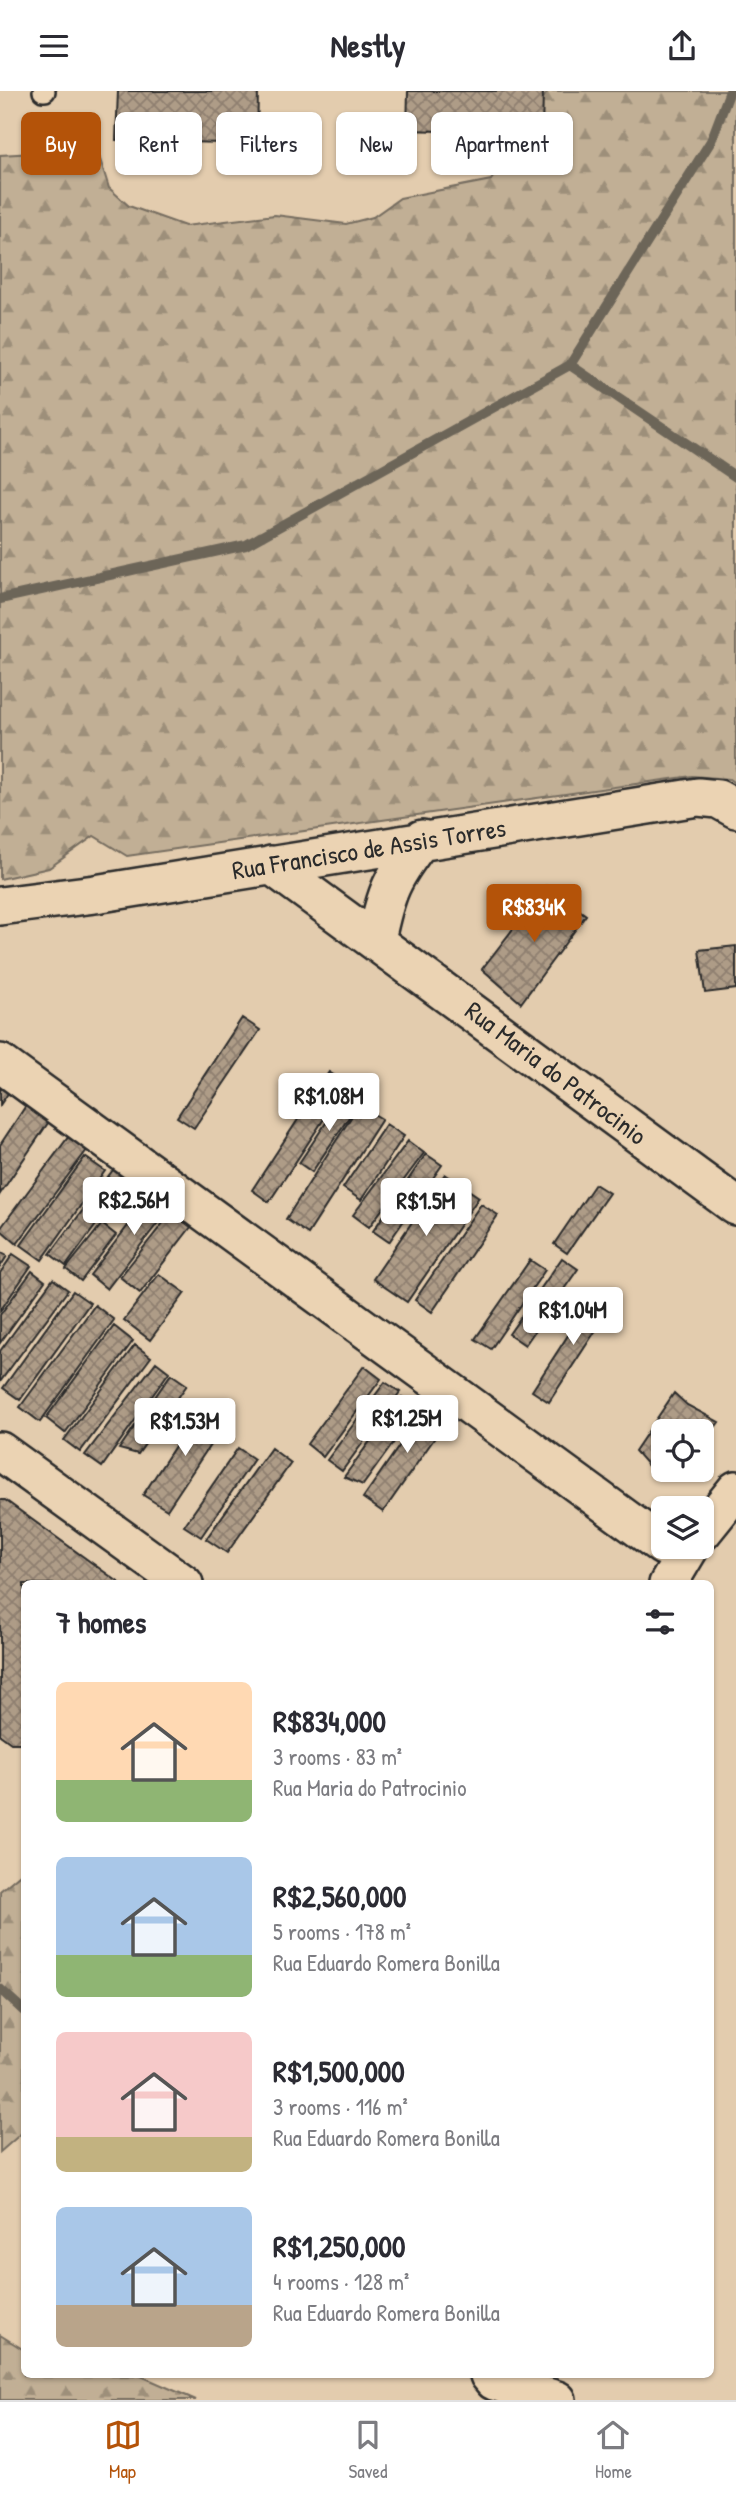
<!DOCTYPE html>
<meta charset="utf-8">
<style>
:root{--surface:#fff;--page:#f7f7f7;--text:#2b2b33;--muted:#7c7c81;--line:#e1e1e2;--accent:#b45309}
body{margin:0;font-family:"Patrick Hand",sans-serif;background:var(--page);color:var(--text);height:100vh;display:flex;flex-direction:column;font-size:26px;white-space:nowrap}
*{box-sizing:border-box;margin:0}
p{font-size:23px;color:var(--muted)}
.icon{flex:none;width:38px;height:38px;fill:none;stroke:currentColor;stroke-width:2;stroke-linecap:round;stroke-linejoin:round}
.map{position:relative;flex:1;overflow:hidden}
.details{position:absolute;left:21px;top:1489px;width:693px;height:798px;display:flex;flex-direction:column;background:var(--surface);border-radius:10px;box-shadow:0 2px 5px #0004}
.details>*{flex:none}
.hud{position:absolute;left:21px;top:21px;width:695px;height:63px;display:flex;gap:14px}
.fabs{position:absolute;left:651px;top:1328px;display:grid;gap:14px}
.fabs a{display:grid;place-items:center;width:63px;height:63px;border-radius:10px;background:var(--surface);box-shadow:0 2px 5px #0004;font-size:35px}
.price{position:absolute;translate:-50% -60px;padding:0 16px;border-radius:7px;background:#fff;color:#222;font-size:23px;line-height:46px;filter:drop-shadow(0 2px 4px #0008)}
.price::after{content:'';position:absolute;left:50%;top:42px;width:21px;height:16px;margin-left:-10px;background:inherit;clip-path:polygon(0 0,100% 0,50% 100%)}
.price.on{background:var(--accent);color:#fff}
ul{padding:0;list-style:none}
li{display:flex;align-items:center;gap:21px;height:175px;padding:0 35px}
li span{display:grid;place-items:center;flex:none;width:196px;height:140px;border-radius:10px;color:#555}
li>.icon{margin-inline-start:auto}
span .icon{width:84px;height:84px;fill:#fffc;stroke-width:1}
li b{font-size:30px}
h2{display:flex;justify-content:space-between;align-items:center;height:84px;padding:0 35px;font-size:30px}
.chip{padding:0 24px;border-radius:10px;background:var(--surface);box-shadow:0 2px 5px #0004;font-size:24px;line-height:63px}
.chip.on{background:var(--accent);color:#fff}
header{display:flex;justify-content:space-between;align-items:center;height:91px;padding:0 35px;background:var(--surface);font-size:32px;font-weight:700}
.menu{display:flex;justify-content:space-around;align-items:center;height:98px;border-top:2px solid var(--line);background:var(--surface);font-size:19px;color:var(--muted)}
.menu a{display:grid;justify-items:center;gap:4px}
.menu .on{color:var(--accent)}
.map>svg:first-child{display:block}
.forest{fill:url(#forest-firs);stroke:#766d60;stroke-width:2}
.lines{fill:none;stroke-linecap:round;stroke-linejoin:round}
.stream{stroke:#6c6559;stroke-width:10}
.building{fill:url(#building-cross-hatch);stroke:#2b2b2b;stroke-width:2}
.service-casing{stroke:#2b2b2b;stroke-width:24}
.minor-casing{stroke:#2b2b2b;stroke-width:42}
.service{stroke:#ebd3b3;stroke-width:19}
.minor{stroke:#ebd3b3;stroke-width:37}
.labels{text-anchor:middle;stroke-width:5;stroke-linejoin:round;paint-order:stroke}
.street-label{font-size:26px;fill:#2b2b2b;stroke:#ebd3b3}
</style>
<header><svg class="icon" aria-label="menu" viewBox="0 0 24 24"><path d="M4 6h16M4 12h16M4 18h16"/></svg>Nestly<svg class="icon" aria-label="share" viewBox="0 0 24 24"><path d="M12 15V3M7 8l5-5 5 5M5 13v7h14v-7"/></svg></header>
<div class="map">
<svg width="736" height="2309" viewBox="0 0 736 2309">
<defs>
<pattern id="forest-firs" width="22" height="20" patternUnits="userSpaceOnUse" patternTransform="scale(1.75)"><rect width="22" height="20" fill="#c1af95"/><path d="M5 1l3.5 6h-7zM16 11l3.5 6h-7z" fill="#9d8f7a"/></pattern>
<pattern id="building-cross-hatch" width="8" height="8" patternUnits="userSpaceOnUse" patternTransform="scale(1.75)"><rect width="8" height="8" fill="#ae9c87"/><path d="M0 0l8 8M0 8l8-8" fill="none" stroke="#8e7f6f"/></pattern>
</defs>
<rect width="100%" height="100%" fill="#e3ccae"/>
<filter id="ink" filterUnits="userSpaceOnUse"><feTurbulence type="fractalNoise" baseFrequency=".0143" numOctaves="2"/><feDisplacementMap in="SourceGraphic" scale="14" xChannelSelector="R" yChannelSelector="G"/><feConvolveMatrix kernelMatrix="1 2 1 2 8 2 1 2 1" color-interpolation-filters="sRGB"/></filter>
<g filter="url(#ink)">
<path class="forest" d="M548,0H736V693L729,688L692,685L127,765L94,745L49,777L0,788V64L52,61L99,65L109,97L129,115L185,135L275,124L346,133L373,126L400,107L491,89Z
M24,1780V2040L0,2061V1800Z
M0,2244L24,2259V2284H139L196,2309H0Z"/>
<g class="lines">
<path class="stream" d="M570,274L736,386
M0,508L246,454L570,274L711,50L730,0
M0,1898L24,1920"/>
</g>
<path class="building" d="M118,0H258L257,53L116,49Z
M408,0H543L542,43L407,39Z
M546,795L586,824L521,912L482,878Z
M736,855V898L705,902L699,859Z
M242,927L260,939L194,1037L177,1026Z
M329,981L347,993L269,1111L252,1099Z
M0,990L11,998L0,1014Z
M346,1002L359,1011L312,1081L299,1072Z
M27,1013L50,1029L0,1103V1054Z
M359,1014L382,1028L308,1143L286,1128Z
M386,1033L404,1045L361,1109L343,1097Z
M69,1045L87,1059L17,1153L0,1138Z
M408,1050L424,1062L369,1136L353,1124Z
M426,1063L442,1074L389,1151L373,1140Z
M85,1066L105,1080L42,1169L21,1154Z
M116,1075L131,1086L66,1175L50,1163Z
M445,1083L479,1106L407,1211L373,1188Z
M160,1093L177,1107L107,1198L90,1184Z
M595,1093L609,1102L567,1162L554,1153Z
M481,1113L498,1124L432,1221L415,1209Z
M172,1121L191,1136L140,1202L120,1186Z
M102,1133L116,1144L81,1190L66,1178Z
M0,1161L7,1165L0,1176Z
M13,1163L31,1175L0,1220V1182Z
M562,1167L578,1178L525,1254L509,1243Z
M530,1169L545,1179L491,1258L475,1248Z
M32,1180L45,1190L0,1252V1224Z
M159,1183L185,1202L150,1249L124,1229Z
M53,1188L68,1199L0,1291V1260Z
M73,1200L90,1212L20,1309L3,1297Z
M596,1201L613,1213L549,1311L532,1300Z
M95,1214L114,1229L40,1331L20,1316Z
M114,1235L133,1250L65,1342L46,1327Z
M135,1254L151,1266L80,1361L64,1349Z
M156,1271L169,1281L102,1376L85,1364Z
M364,1275L381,1288L323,1366L307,1353Z
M171,1283L187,1294L138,1363L119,1358Z
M385,1291L400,1301L342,1380L327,1369Z
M674,1302L687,1314L719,1331L702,1354V1340H663V1379H683L675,1389L649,1376L635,1360Z
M402,1306L418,1318L363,1394L344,1386Z
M432,1308L452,1322L383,1421L363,1407Z
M202,1314L226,1330L167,1419L143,1404Z
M238,1357L254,1368L201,1446L184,1435Z
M271,1357L291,1372L227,1462L206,1448Z
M0,1409H5L121,1493H24V1652H11L0,1644Z"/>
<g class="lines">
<defs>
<path id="service" d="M43,0H45"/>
<path id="minor" d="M271,774L736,1115
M0,815L95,803L698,706L718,708L736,718
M376,849C386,800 392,787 422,748
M0,972L663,1455
M0,1360L184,1493
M702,1441L736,1399
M668,1493L690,1456
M489,2284L494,2290L557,2309"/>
</defs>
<use href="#service" class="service-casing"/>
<use href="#minor" class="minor-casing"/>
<use href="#service" class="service"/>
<use href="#minor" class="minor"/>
</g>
</g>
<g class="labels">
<g class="street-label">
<text transform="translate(369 758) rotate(-9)" y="9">Rua Francisco de Assis Torres</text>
<text transform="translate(556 982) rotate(37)" y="9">Rua Maria do Patrocinio</text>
</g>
</g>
</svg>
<div class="fabs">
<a><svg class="icon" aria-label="locate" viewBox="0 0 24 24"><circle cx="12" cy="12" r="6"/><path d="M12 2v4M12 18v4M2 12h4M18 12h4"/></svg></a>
<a><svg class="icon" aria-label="layers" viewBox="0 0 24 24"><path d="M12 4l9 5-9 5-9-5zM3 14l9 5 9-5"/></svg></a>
</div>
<b class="price on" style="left:534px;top:853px">R$834K</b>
<b class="price" style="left:329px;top:1042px">R$1.08M</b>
<b class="price" style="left:134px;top:1146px">R$2.56M</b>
<b class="price" style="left:426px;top:1147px">R$1.5M</b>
<b class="price" style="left:573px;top:1256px">R$1.04M</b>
<b class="price" style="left:407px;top:1364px">R$1.25M</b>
<b class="price" style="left:185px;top:1367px">R$1.53M</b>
<div class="hud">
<a class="chip on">Buy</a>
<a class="chip">Rent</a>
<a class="chip">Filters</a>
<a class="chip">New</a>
<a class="chip">Apartment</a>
</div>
<section class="details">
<h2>7 homes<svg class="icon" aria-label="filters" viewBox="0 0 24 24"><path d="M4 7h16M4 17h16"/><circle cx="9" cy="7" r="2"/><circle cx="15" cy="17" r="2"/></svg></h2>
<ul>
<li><span style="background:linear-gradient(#ffd9b3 70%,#8fb573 0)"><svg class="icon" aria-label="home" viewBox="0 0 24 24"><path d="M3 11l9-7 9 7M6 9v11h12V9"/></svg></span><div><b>R$834,000</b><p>3 rooms · 83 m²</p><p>Rua Maria do Patrocinio</p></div></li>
<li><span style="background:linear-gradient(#a9c7e8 70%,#8fb573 0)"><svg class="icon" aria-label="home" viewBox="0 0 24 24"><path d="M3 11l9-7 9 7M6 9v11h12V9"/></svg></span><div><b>R$2,560,000</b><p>5 rooms · 178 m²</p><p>Rua Eduardo Romera Bonilla</p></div></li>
<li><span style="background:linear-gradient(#f6c9c9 75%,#c2b280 0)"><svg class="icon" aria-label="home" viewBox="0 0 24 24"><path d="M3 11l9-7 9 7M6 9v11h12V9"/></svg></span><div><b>R$1,500,000</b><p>3 rooms · 116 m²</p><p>Rua Eduardo Romera Bonilla</p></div></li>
<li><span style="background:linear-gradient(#a9c7e8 70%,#b9a48a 0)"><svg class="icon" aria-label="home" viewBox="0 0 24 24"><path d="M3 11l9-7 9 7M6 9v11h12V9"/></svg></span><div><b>R$1,250,000</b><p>4 rooms · 128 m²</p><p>Rua Eduardo Romera Bonilla</p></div></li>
</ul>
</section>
</div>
<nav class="menu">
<a class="on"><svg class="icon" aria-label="map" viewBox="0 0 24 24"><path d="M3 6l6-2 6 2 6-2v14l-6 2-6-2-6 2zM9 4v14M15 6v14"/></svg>Map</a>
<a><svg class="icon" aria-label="saved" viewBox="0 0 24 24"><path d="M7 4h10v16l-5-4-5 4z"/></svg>Saved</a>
<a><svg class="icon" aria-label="home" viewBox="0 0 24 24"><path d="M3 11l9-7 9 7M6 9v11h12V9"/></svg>Home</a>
</nav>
